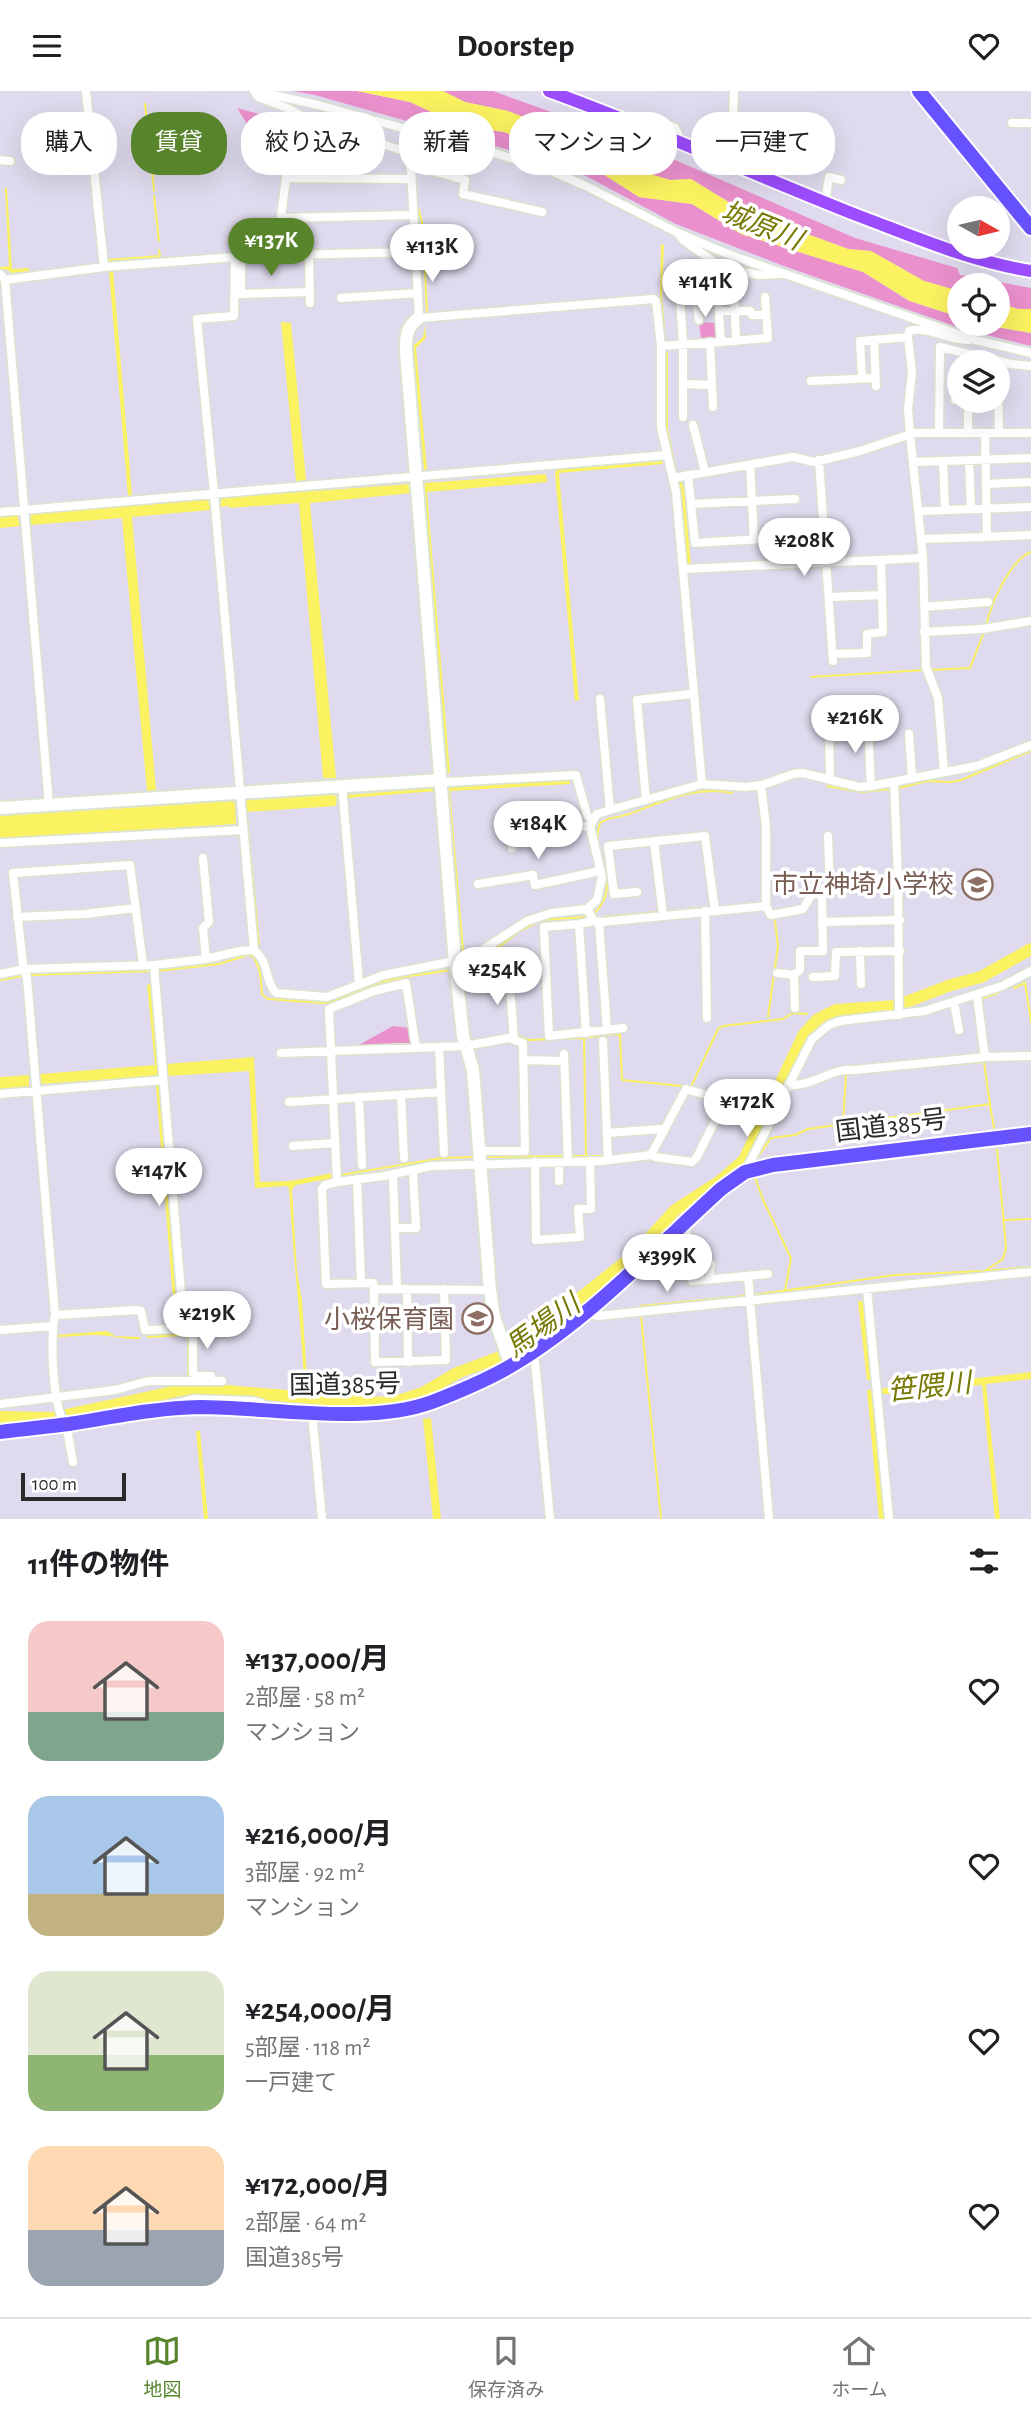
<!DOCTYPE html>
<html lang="ja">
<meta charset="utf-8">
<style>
:root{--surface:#fff;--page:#f6f6f6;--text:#202124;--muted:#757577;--line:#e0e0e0;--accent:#58852c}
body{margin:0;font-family:"Alegreya Sans","Noto Sans JP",sans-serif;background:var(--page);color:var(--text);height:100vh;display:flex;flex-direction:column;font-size:26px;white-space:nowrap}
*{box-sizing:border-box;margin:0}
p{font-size:23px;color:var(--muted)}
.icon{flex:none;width:38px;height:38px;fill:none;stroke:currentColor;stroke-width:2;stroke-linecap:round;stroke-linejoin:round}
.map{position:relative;height:1428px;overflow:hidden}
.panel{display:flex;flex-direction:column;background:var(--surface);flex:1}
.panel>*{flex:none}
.banner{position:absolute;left:21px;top:21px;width:990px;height:63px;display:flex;gap:14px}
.needle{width:46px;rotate:98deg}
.buttons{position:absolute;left:947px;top:105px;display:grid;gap:14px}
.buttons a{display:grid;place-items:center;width:63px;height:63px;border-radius:50%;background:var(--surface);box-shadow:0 7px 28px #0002;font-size:35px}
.scale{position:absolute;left:21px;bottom:18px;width:105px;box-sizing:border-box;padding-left:7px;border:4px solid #2a2a2a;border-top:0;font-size:19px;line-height:24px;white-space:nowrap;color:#2a2a2a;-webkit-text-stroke:5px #fff;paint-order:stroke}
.price{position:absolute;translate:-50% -60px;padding:0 16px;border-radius:24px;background:#fff;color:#222;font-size:23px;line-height:46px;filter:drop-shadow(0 2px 4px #0008)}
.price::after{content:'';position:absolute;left:50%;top:42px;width:21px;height:16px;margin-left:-10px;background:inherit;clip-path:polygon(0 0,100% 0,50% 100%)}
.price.current{background:var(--accent);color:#fff}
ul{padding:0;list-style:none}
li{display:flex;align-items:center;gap:21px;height:175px;padding:0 28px}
li span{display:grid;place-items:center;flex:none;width:196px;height:140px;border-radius:21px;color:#555}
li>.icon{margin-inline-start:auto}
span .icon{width:84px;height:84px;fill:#fffc;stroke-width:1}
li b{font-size:30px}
h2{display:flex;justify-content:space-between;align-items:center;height:84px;padding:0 28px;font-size:30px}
.chip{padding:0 24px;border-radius:28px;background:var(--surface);box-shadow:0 7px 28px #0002;font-size:24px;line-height:63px}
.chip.current{background:var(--accent);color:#fff}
header{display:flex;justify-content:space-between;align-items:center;height:91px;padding:0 28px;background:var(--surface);font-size:32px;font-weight:600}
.tab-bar{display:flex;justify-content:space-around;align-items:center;height:98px;border-top:2px solid var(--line);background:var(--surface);font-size:19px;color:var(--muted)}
.tab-bar a{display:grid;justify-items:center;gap:4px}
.tab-bar .current{color:var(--accent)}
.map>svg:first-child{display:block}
.green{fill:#ea90cc}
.water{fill:#fbf261}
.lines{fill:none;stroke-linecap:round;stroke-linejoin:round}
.stream{stroke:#fbf261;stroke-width:2}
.river{stroke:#fbf261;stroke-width:12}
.street-casing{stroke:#dae4cf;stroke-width:11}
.secondary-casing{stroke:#dae4cf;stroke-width:16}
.primary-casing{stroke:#fff;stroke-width:16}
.highway-casing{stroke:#fff;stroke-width:18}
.street{stroke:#fff;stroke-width:8}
.secondary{stroke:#fff;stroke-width:12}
.primary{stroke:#9c4dff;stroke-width:12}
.highway{stroke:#6653ff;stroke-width:14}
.labels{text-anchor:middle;stroke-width:7;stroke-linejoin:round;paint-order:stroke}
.education-label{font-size:26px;fill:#785e54;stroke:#fff;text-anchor:end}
.street-label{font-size:26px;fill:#2a2a2a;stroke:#fff}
.water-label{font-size:28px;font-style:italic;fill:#777a05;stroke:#fff}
</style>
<header><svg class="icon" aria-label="menu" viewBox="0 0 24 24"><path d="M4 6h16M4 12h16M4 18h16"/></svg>Doorstep<svg class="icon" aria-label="heart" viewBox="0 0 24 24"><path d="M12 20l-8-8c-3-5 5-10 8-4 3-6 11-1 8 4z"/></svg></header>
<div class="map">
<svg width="1031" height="1428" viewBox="0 0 1031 1428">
<rect width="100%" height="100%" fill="#dfdaed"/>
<path class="green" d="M292,0H357L410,11L461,35L504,41L595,78L639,106L692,113L741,143L863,181L909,210L959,226V233H980L1031,242V255L963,238L784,175L676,133L586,85L544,69L315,4Z
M443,0H493L629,49L855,147L957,177L960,184L1031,197V218H1018L998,212V194H959V200L924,190L871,160L848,158L740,118L691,88L670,89L640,80L580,48L508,20L465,11Z
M237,17L273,27L276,23L296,27L317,38C301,55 277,60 257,45C249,38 243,26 237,17Z
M699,231L716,232L717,246L701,247Z
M393,935L411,937L414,955L359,957V954Z"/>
<path class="water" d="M357,0H443L465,11L508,20L580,48L640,80L670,89L691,88L740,118L848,158L871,160L924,190L959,200V226L910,210L863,181L741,143L692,113L639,106L595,78L504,41L461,35L410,11Z
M5,97H7L12,178L29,177V180L11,182L6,178L0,179V176L9,175Z
M661,153L664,154L662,206L666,247L660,205Z
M113,179L132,404L128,405L109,180Z
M998,212L1018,218H1031V242L980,233H998Z
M281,231L291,232L306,389L296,390Z
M425,234L426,247L416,257L427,378L424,379L413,255L423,246Z
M666,261H668V338L677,381L666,338Z
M662,370L663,373L559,382L579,609L575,610L555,382L556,379Z
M546,383L547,391L427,401L450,682L447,683L424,392Z
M678,390H681L684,397L691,474H687Z
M409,393L412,402L310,412L336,687H323L299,412L230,417L229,415L221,416V409L222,407Z
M206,409L209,410L210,419L132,426L156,699L147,700L122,427L30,434L31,423Z
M17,424L20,435L0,437V425Z
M570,689V693L450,700L464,860H461L447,697Z
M436,697V700L348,707L363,883H361L346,704Z
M330,702L337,706L336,715L245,721V711L247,709Z
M232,710L235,712L236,733L0,747V725Z
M245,728H248L260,854H258Z
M151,893L158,985L40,993V983L155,974L147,894Z
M254,966L260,1091L290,1090L333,1082V1087L296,1094L292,1098L297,1181L302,1209L307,1288L304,1287C300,1224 293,1161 289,1097L286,1095L255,1097L249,980L168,985L167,973Z
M29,984V996L0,998V986Z
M159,994L178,1233H175L156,995Z
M858,1210H863L871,1289H867Z
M107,1240L115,1245L141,1246L140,1248C124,1249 111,1244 96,1244C83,1244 70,1246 57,1246L56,1244Z
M1031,1281V1288L986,1293L1000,1428H995L982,1294L874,1304L885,1428H879L867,1299Z
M431,1327L441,1428H433L423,1328Z
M196,1340H200L208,1428H204Z"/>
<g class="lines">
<path class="stream" d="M145,13L150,62
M151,68L154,100
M154,105L159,150
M418,117L422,131L424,149
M424,159L427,223
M108,169L160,165L159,159
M986,535C991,513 1009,470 1031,461
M930,579L970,577L984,541
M811,586L925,579
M827,695L862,701L890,698
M899,697L927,690L951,691L961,689L1031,660
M688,818L710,816
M667,820L683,819
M595,822C625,790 588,763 600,732C608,726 616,727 626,724C661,712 693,694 732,702
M603,826L658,821
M460,877L477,872L520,840L541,829L587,826
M157,880L219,873L248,864L254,866L260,881L262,903L268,908L323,912L335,910L378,892L403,886L451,879
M31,884L151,880
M0,889L22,885
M1014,897L1025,892L1031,930
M983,907L998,902
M768,926L778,855L775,830
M977,938L980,964
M518,945L529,949L584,947L586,1065
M584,947L614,943L620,944L622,989L682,995
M691,996L718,938L723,935L783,928L793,922L807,923
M741,1010L757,1014
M990,1014L994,1037
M843,1033L846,983
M633,1062L649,1060
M571,1065H603
M487,1066L565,1065
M758,1066L771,1047L795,1044L808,1038L990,1013L984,971L935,975
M341,1084L442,1067L474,1066
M755,1087L764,1111L791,1167L785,1200
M1005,1129L1031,1128
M985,1180L1003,1168L1006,1157L997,1058
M754,1204L895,1184L984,1180L1031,1176
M641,1215L745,1205
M641,1225L661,1428
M148,1246L184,1244L188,1247V1287"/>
<path class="river" d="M0,1326L52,1327L191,1297L371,1312L395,1311L423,1302L457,1282L500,1266L540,1239L634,1164L675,1119L720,1090L744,1069L804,943L818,928L836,919L896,915L948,895L981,886L1031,858"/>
<defs>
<path id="street" d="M86,0L104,176
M254,0L258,6L287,17L325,37
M256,0L318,14L475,57
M734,0L732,62L760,77L759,86
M650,26L675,37L678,43L676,49
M1012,32H1031
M487,60L544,77L586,95L678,142L730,164L975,249L1031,262
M490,61L414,56L410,58L419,227L654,208L656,210L661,255V336L676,401L702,693
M0,69L10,70
M410,74L465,89L463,103L542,121
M286,87L290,61L304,56L325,37L348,42L410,62
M825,111L829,86L841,89
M281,127L412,124
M679,144L683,149L724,178L760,184L780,183
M276,164L286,87L410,88
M309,164L310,212
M678,176L683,253V326
M0,183L5,189L49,714
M5,189L104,176L235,166L234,225L197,228L214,402L254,859C271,874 263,887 276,902L327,906L384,884L470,867L527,830L551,822L587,818L597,809L602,786L590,735L597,723L610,719L702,693L746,696L762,694L793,683L803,682L859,696L871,695L977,675L1031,654
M734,199L736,250
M310,201L241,203V165L416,161
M680,205L696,204L699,229
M341,207L418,202
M719,220H750L752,224H766
M874,249L876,295
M710,251L713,316
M721,251L768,247L765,206
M661,255L721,251L717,195L724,178
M862,287L860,250L908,246
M811,290L875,287
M683,293L712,294
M998,301L999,342
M955,309H959
M968,310V342
M693,334L705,381
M939,342L940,256L1011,273L1031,275
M819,369L833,570
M969,369L971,418
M943,370L945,419
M914,371L1031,367
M750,374L754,449
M688,384L695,452L825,444
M673,387L793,366L814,371L860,360L914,342H1031
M986,393L1031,391
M691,413L795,408
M919,420L1031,416
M0,421L667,364
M987,446L1031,444
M921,448L987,446L985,342
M683,478L923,467
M830,506L882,504
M924,516L988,511
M924,541L982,538L1031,530
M833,563L867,562V543L883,541L881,469
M600,608L610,719
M868,631L871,695
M829,634L830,689
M909,643L912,687
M944,681L938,607L926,576L923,467L910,343L908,318L912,282L908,246L909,240C927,234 949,250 969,249
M441,689L447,691L576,684L587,724L592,730
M342,694L359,892
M761,694L766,736V815L771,824L803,818L812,803L848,797L857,791L898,786L894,691
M646,709L637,609L691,603
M828,745L830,801
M654,750L663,824
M0,752L243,739
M512,757L511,742L590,735
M203,767L209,831L203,837L206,868
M898,786L899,924
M857,791L860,779
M478,793L533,784L535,794L600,780
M637,801L614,803L608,755L705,745L715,820
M587,818L594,830L602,831L766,815
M705,820L707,927
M17,826L85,823L135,817
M594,830L579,833L544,836V838L549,945L623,937
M599,831L607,939
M822,831L900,829
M579,833L586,942
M860,860L861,893
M509,882L514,949
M777,882L794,884
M0,883L25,878L154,874L206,868L240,860L254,859
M813,886L835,885L836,861L900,860
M977,904L984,960L986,966
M954,911L959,939
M795,917L794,884L800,879V860H823L822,802
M603,950L608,1069
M439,956L444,1062
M281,962L465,955L509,947L523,952L525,1060H479
M564,963L568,1070
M523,969L564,970
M788,994C813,996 830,977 854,979L986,966L1031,965
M0,1003L163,989
M401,1004L404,1067
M359,1006L362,1074
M289,1011L441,1001
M607,1042L661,1038L664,1040
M293,1055L334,1052
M651,1064L686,998L774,1024
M535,1071L536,1149L580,1146L578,1118H591L590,1070
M559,1071V1090
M745,1081L812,948L829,934L840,930L924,920L1002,895L1031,880
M393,1083L397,1198
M357,1088L361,1191
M337,1091L329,918L374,900L406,892L416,957
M683,1132L687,1143L683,1167L711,1173L709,1188
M395,1137H416L413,1079
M748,1185L769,1428
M692,1190L768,1183
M374,1198L375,1271L446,1269L444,1198
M407,1198L408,1271
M867,1198L889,1428
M490,1199L374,1198L373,1192L326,1193L322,1098L325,1094L337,1091L384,1085L431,1075L601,1070L651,1064L655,1066L692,1071L697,1066L726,1008
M585,1222L598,1225L1031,1181
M55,1224L137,1219L141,1220L145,1239L184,1238L154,874
M184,1238L191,1239L193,1242V1282L197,1285H211
M0,1239L52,1235
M534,1260L550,1428
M0,1313L115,1299L148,1290H222
M180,1314L182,1311L193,1308L253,1310L261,1312L266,1319
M312,1321L322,1428
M73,1371L66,1333C52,1319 50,1244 55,1224L27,887L23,874L13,782L130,774L143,874"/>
<path id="secondary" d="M419,227C406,236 406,245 406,260L455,871L463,945L473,979L490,1199L494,1226L511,1275
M0,717L441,689"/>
<path id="primary" d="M549,0C654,38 755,84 859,125C915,146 972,171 1031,180"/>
<path id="highway" d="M919,0L1031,137
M0,1341C23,1338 46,1336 69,1333C113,1326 155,1317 200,1316C270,1316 367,1335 432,1311C458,1301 491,1287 514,1273C590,1227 656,1157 721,1098L745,1081L773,1074L1031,1043"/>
</defs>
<use href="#street" class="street-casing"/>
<use href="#secondary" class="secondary-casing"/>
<use href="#primary" class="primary-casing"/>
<use href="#highway" class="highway-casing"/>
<use href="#street" class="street"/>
<use href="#secondary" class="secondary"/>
<use href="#primary" class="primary"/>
<use href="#highway" class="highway"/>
</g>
<defs>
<symbol id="school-ring" viewBox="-11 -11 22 22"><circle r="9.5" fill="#fff" stroke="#8d6e63" stroke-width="1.5"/><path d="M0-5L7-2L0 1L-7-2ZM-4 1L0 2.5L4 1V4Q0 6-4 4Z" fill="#8d6e63"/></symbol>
</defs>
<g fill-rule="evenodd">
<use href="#school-ring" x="960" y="776" width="35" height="35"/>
<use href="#school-ring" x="460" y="1210" width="35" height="35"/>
</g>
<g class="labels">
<g class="education-label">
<text x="954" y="802">市立神埼小学校</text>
<text x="454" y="1237">小桜保育園</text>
</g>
<g class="street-label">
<text transform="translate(891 1034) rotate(-7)" y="9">国道385号</text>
<text transform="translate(345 1293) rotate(-1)" y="9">国道385号</text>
</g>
<g class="water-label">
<text transform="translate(762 134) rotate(22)" y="10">城原川</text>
<text transform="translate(542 1234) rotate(-36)" y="10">馬場川</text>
<text transform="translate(929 1295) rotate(-6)" y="10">笹隈川</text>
</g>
</g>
</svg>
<div class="buttons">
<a><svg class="needle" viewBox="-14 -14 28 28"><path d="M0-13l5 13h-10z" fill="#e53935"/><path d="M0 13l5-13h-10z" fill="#757577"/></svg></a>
<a><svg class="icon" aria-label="locate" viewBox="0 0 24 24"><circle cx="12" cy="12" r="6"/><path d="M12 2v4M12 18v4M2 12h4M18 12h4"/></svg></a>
<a><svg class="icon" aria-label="layers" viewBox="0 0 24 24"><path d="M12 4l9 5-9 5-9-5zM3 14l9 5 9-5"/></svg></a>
</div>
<div class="scale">100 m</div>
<b class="price current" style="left:271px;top:187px">¥137K</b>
<b class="price" style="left:432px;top:193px">¥113K</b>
<b class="price" style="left:705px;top:228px">¥141K</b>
<b class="price" style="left:804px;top:487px">¥208K</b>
<b class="price" style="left:855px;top:664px">¥216K</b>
<b class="price" style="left:538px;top:770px">¥184K</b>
<b class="price" style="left:497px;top:916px">¥254K</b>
<b class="price" style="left:747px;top:1048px">¥172K</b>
<b class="price" style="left:159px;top:1117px">¥147K</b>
<b class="price" style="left:667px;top:1203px">¥399K</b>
<b class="price" style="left:207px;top:1260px">¥219K</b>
<div class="banner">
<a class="chip">購入</a>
<a class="chip current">賃貸</a>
<a class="chip">絞り込み</a>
<a class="chip">新着</a>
<a class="chip">マンション</a>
<a class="chip">一戸建て</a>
</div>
</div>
<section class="panel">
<h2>11件の物件<svg class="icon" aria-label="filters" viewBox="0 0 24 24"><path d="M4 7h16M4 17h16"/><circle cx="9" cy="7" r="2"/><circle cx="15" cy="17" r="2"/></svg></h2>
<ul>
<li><span style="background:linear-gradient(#f6c9c9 65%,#7fa58c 0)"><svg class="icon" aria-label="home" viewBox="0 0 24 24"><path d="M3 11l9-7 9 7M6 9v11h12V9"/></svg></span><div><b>¥137,000/月</b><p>2部屋 · 58 m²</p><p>マンション</p></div><svg class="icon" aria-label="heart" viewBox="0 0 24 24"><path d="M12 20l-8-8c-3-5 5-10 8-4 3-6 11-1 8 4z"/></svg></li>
<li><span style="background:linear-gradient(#a9c7e8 70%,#c2b280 0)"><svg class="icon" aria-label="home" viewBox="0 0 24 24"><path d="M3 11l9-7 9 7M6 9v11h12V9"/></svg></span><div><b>¥216,000/月</b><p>3部屋 · 92 m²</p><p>マンション</p></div><svg class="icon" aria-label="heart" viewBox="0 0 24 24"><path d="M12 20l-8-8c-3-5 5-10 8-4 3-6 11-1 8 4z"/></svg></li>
<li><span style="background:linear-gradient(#dfe7d0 60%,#8fb573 0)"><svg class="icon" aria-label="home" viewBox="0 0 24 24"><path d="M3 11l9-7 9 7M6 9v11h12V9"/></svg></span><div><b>¥254,000/月</b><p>5部屋 · 118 m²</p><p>一戸建て</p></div><svg class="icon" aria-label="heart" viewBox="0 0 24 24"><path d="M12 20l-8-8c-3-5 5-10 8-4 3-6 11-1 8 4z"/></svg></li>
<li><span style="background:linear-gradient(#ffd9b3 60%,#9aa5b1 0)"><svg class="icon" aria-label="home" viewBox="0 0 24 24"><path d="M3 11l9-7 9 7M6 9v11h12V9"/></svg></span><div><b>¥172,000/月</b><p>2部屋 · 64 m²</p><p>国道385号</p></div><svg class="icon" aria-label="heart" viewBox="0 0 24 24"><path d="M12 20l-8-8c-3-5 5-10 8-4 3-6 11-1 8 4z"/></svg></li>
</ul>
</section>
<nav class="tab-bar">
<a class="current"><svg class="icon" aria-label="map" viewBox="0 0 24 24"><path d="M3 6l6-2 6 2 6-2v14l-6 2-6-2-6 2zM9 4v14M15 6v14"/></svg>地図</a>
<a><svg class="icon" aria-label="saved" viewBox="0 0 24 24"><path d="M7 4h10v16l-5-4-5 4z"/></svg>保存済み</a>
<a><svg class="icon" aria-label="home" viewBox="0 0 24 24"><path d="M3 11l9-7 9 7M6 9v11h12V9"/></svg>ホーム</a>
</nav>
